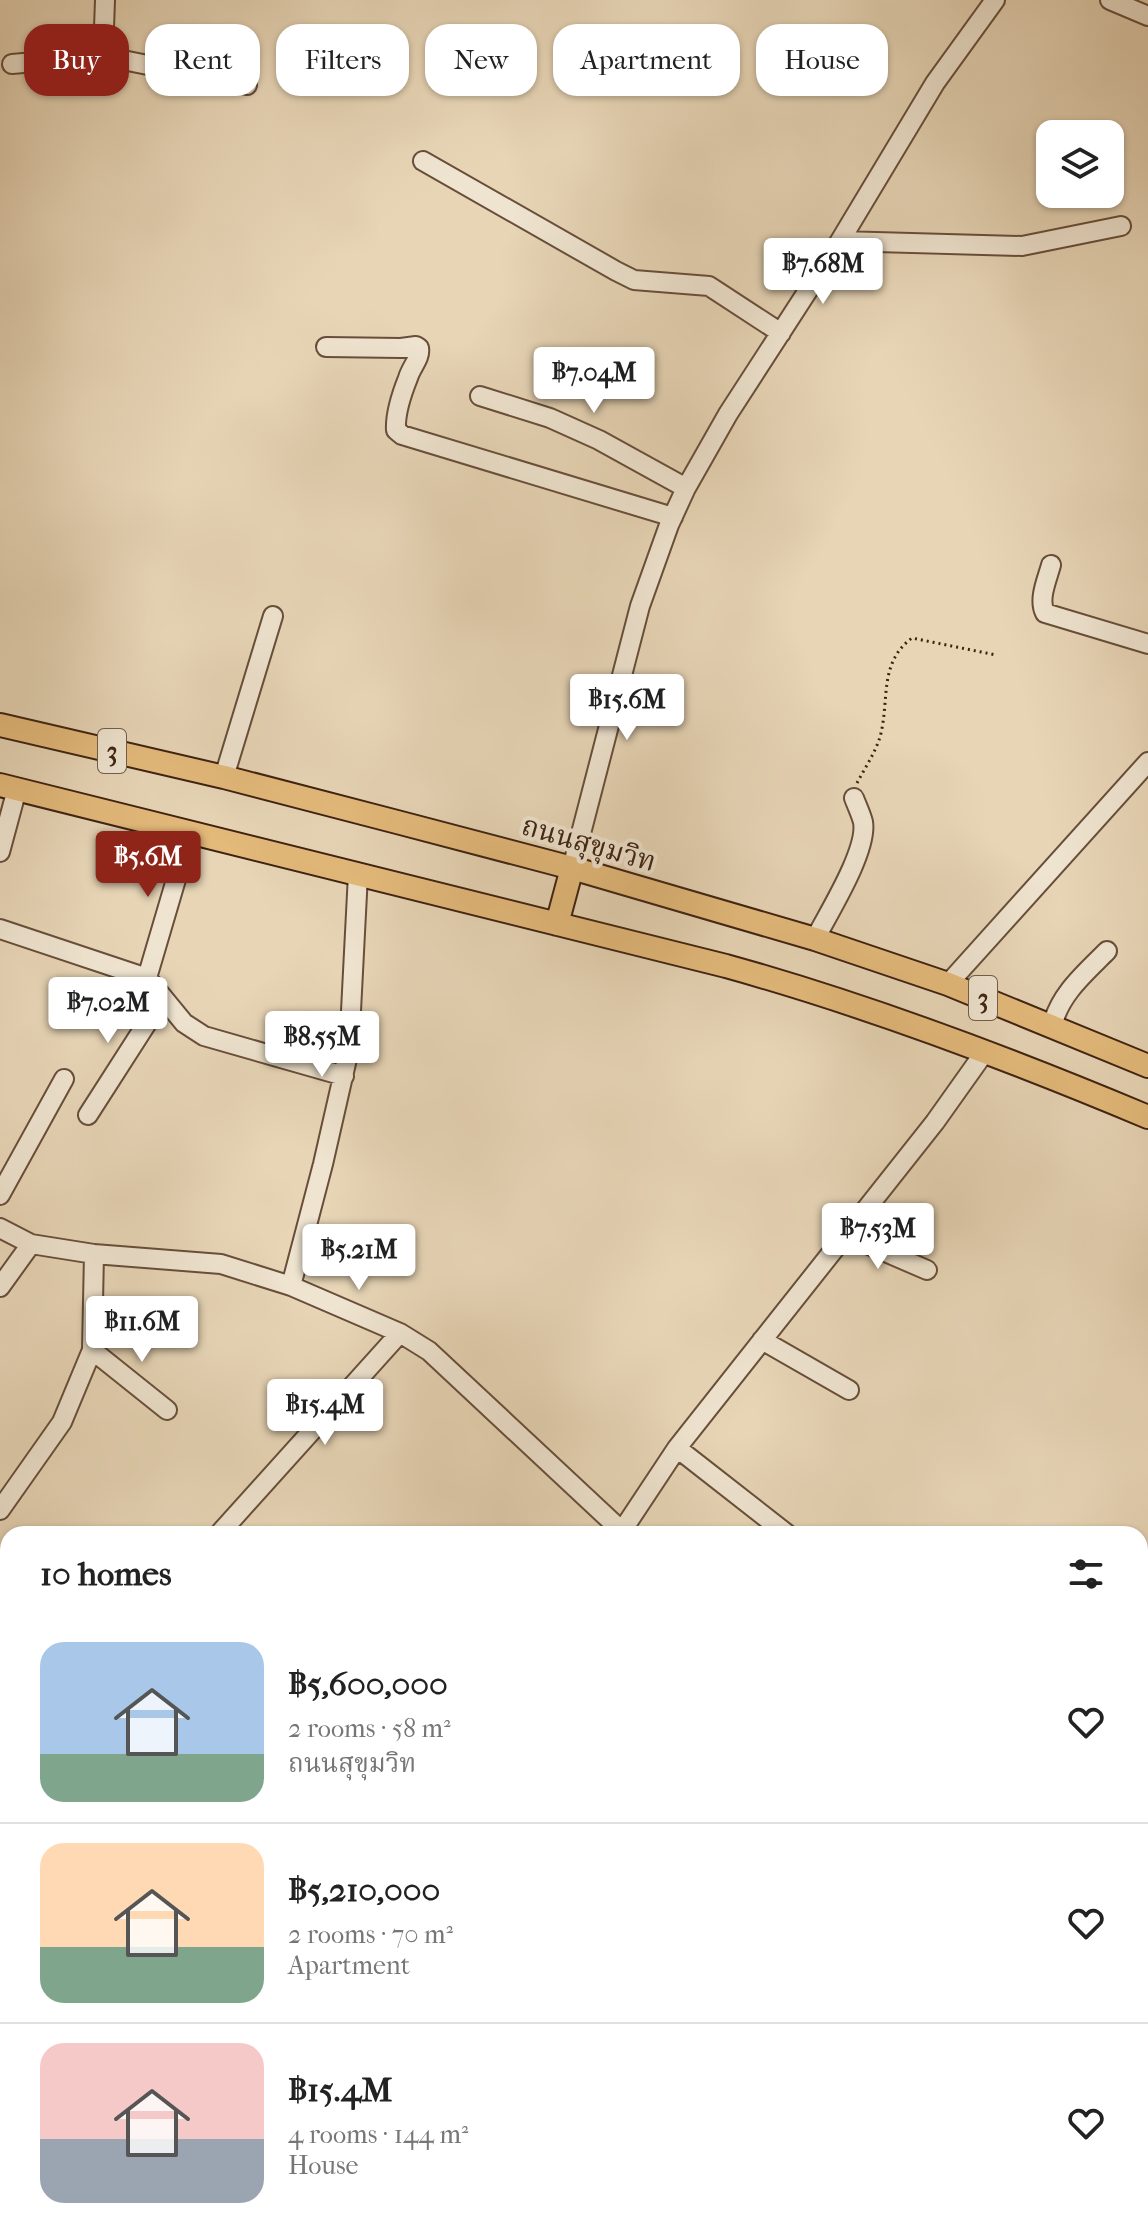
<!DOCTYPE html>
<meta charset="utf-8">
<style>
:root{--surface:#fff;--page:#f6f6f6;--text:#222;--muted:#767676;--line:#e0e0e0;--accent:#8f2418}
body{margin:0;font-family:"IM FELL French Canon","Noto Serif Thai",serif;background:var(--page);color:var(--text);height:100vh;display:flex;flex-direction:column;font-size:30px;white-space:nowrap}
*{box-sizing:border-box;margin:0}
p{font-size:26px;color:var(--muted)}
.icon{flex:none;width:44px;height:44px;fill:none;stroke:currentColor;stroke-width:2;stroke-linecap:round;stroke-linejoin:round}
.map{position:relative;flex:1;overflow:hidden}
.side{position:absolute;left:0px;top:1526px;width:1148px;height:712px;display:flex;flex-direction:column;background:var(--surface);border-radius:24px 24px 0 0;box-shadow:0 2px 6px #0004}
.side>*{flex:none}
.hud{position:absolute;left:24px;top:24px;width:1100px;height:72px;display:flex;gap:16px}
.controls{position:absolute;left:1036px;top:120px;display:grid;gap:16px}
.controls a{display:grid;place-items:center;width:88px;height:88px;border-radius:16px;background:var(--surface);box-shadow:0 2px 6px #0004;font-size:40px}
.price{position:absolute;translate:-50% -68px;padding:0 18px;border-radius:8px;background:#fff;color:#222;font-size:26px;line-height:52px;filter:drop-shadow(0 2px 4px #0008)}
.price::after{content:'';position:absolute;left:50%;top:48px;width:24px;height:18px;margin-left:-12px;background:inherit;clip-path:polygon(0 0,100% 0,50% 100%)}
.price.selected{background:var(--accent);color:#fff}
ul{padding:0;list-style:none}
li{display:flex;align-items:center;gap:24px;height:200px;padding:0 40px}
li+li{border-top:2px solid var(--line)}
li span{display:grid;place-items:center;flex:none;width:224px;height:160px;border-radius:24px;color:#555}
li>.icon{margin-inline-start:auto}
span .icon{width:96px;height:96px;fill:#fffc;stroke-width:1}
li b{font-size:34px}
h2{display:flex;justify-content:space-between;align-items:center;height:96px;padding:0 40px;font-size:34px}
.pill{padding:0 28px;border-radius:24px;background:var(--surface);box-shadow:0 2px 6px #0004;font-size:28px;line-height:72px}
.pill.selected{background:var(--accent);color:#fff}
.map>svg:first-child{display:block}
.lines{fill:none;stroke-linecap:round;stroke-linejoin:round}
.minor-casing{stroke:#684e3a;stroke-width:22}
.major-casing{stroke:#3e2111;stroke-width:26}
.path{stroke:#3e2111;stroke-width:3;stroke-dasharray:2 4;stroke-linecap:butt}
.minor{stroke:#efe4d0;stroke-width:18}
.major{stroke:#e4ba7b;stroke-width:22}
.labels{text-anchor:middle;stroke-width:8;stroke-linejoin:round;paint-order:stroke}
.shield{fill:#efe4d0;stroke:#735c4a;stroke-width:2}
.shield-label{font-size:26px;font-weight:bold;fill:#3e2111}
.street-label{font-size:28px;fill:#3e2111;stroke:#efe4d0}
</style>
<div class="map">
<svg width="1148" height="2238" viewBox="0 0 1148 2238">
<rect width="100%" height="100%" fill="#e7d5b6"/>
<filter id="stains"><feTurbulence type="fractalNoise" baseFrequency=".0025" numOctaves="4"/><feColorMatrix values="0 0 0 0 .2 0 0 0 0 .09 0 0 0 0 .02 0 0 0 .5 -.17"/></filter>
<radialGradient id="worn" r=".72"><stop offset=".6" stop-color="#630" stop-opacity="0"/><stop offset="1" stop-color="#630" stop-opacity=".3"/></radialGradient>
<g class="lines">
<defs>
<path id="minor" d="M1110,0L1148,16
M103,56L105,0
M12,64L103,56L247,85
M423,161L616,271L634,280L709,286L781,333
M840,241L1022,246L1121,226
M326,347L401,348L416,346L419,348C421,358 411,367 408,378C402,393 395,414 396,430L402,435L673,517
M480,396L550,418L599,440L686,488
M1051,565C1047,580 1038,599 1045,613L1148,644
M224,777L273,616
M0,852L17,789
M572,868L640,606L669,525L686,488L728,414L840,241L935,83L995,0
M0,929L147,978L184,1023L204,1036L344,1076
M815,939C829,912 868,850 863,822C861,814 857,806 854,798
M147,978L190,832
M948,984L1148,762
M1052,1026C1060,994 1084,974 1107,951
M88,1115L163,998
M0,1195L64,1079
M0,1228L31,1244L94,1254L221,1264L291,1286L400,1333L429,1351L625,1534
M846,1235L927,1270
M291,1286L323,1164L349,1050L358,874
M0,1287L31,1244
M762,1340L849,1390
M92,1350L167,1410
M677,1448L787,1534
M0,1510L62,1422L92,1350L94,1254
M219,1534L400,1333
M620,1534L677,1448L935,1122L984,1053
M1140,1742L1148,1734
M0,1830L8,1813
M0,1861L8,1865
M1140,2038L1148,2028
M1140,2103L1148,2109
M1046,2238L1050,2230"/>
<path id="major" d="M0,725L224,777L397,822L572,868L815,939L948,984L1148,1066
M0,785L726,966C870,1006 1010,1059 1148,1117
M557,924L572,868"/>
</defs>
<use href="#minor" class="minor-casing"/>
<use href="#major" class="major-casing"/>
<path class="path" d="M857,783C865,768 875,753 880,737C890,701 878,663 912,638L996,655"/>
<use href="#minor" class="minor"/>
<use href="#major" class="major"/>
</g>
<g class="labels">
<g class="shield">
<rect x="98" y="729" width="28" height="44" rx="6"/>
<rect x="969" y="976" width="28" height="44" rx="6"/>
</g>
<g class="shield-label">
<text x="112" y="760">3</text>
<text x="983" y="1007">3</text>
</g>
<g class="street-label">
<text transform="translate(589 843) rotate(16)" y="10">ถนนสุขุมวิท</text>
</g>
</g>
<rect width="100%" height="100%" filter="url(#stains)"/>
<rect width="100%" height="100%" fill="url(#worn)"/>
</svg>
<div class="controls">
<a><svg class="icon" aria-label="layers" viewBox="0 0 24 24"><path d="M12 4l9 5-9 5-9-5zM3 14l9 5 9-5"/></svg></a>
</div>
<b class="price" style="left:823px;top:306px">฿7.68M</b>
<b class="price" style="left:594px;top:415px">฿7.04M</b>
<b class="price" style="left:627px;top:742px">฿15.6M</b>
<b class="price selected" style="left:148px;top:899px">฿5.6M</b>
<b class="price" style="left:108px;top:1045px">฿7.02M</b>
<b class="price" style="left:322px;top:1079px">฿8.55M</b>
<b class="price" style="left:878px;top:1271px">฿7.53M</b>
<b class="price" style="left:359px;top:1292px">฿5.21M</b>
<b class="price" style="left:142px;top:1364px">฿11.6M</b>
<b class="price" style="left:325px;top:1447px">฿15.4M</b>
<div class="hud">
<a class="pill selected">Buy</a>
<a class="pill">Rent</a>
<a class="pill">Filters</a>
<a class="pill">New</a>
<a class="pill">Apartment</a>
<a class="pill">House</a>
</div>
<section class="side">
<h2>10 homes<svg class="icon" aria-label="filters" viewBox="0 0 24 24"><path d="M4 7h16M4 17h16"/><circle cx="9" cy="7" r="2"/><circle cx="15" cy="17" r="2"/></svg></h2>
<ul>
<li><span style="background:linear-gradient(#a9c7e8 70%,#7fa58c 0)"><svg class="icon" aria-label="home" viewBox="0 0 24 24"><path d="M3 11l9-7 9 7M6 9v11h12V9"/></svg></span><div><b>฿5,600,000</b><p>2 rooms · 58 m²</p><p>ถนนสุขุมวิท</p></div><svg class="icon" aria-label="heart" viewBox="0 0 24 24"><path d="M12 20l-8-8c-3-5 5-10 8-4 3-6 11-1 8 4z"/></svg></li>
<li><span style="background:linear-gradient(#ffd9b3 65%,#7fa58c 0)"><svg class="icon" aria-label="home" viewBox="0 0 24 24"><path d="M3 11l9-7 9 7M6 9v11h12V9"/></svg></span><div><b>฿5,210,000</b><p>2 rooms · 70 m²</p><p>Apartment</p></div><svg class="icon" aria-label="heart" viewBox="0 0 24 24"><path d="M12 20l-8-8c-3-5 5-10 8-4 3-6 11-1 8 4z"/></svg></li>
<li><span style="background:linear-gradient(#f6c9c9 60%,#9aa5b1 0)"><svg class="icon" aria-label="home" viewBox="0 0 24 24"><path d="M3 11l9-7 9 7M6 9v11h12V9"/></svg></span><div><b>฿15.4M</b><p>4 rooms · 144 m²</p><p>House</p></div><svg class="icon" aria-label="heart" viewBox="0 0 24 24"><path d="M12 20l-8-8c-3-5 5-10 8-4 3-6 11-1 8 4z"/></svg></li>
</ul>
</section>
</div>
